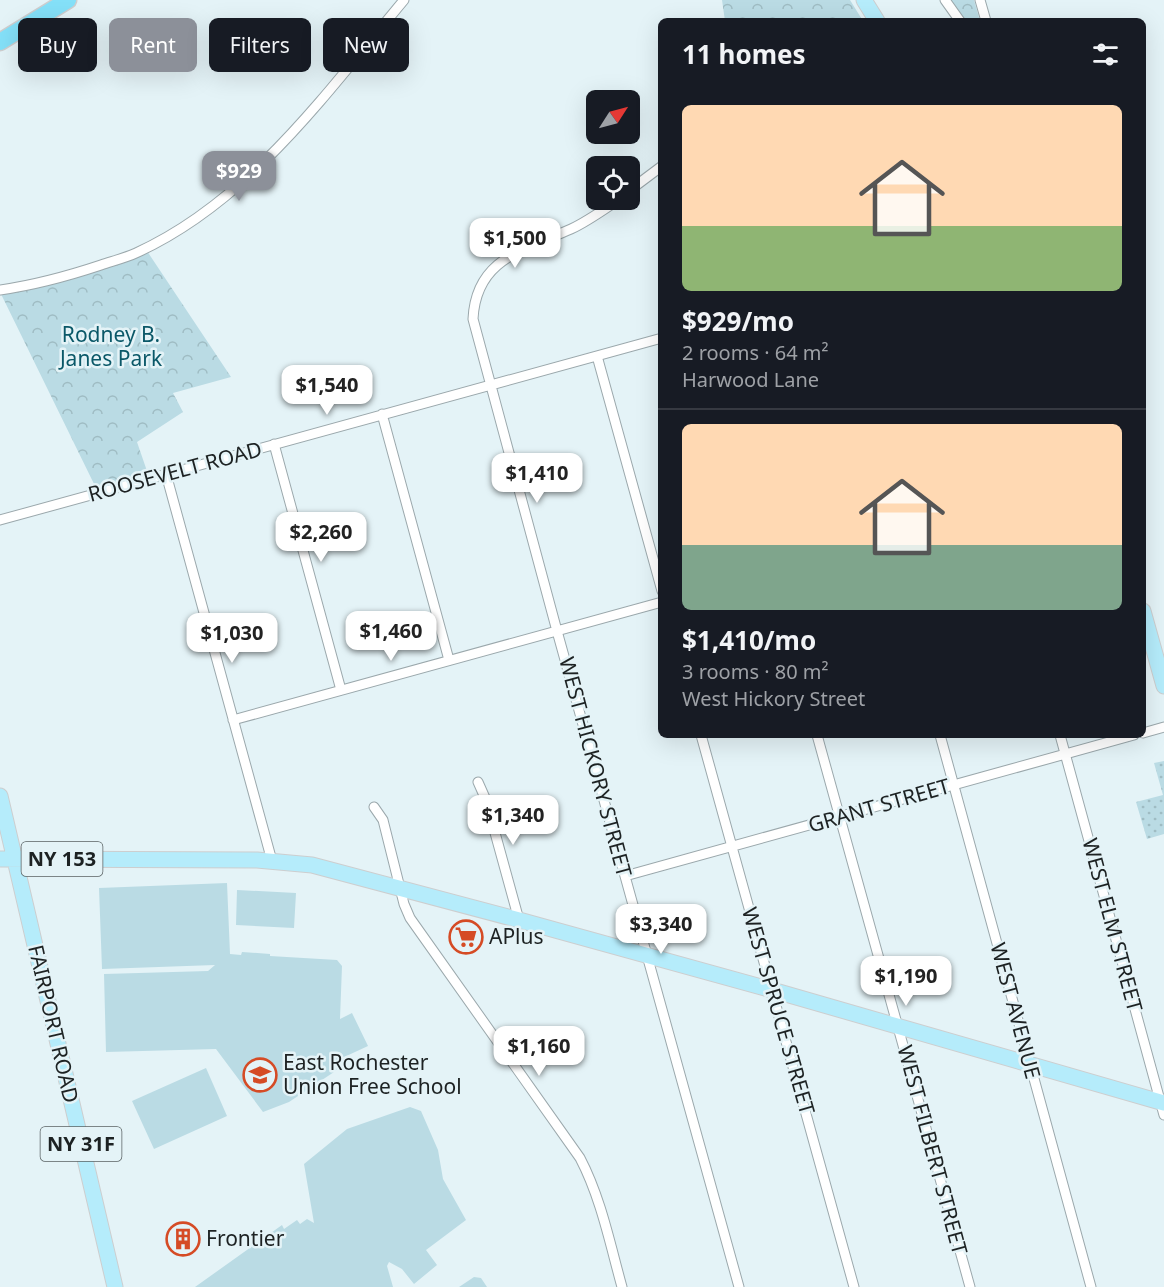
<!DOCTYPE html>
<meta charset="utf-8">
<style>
:root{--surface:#171b24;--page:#20242c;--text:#f1f3f6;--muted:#9ea1a6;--line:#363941;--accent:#8c9099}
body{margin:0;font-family:"Noto Sans",sans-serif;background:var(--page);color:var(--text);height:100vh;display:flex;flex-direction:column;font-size:22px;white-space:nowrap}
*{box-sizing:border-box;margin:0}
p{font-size:20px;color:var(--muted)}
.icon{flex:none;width:33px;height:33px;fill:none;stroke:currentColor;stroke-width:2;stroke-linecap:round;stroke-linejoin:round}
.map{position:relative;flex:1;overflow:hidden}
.panel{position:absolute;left:658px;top:18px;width:488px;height:720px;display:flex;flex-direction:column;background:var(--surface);border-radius:9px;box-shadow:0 6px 24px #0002}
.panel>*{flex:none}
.guide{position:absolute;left:18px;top:18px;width:550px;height:54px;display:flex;gap:12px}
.needle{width:39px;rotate:54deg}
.buttons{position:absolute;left:586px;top:90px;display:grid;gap:12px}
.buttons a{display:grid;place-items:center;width:54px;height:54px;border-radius:9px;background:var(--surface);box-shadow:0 6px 24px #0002;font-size:30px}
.price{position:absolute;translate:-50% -51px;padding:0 14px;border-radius:12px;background:#fff;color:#222;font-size:20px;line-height:39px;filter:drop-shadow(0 2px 3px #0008)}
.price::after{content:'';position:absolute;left:50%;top:36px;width:18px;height:14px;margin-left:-9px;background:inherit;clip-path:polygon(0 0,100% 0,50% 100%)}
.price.selected{background:var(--accent);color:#fff}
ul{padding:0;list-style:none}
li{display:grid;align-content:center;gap:12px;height:318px;padding:0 24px}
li+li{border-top:2px solid var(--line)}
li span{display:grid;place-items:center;height:186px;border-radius:9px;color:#555}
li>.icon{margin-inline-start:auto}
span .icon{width:108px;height:108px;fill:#fffc;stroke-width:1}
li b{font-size:26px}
h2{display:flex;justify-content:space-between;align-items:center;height:72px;padding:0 24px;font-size:26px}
.chip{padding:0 21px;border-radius:9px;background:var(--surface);box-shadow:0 6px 24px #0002;font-size:21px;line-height:54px}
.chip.selected{background:var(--accent);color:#fff}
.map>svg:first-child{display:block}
.grass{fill:url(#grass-dots)}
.forest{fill:url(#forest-crowns)}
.pitch{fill:#badbe4}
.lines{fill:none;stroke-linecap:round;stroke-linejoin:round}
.street-casing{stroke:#9ba8ac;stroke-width:11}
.primary-casing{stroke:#cdcecf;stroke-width:17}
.highway-casing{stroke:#cdcecf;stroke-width:19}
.street{stroke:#fff;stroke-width:9}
.primary{stroke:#b5ecfb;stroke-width:15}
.highway{stroke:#84e0f8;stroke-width:16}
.labels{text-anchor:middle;stroke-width:5;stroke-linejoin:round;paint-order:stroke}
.shield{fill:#e4f3f7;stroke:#596163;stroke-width:1.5}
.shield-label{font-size:20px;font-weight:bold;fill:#1d2223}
.park-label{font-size:21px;fill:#0a5868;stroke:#e4f3f7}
.street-label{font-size:21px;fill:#1d2223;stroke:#e4f3f7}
.poi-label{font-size:21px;fill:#1d2223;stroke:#e4f3f7;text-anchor:start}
</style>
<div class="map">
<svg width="1164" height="1287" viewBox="0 0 1164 1287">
<defs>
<pattern id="grass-dots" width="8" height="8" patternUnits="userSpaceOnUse" patternTransform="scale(1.5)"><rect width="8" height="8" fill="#badbe4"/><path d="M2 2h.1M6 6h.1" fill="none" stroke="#9fbcc3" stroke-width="1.8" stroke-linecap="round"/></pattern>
<pattern id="forest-crowns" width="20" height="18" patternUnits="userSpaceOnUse" patternTransform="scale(1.5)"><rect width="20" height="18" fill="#badbe4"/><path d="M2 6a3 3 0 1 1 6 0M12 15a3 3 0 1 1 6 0" fill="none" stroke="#9fbcc3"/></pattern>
</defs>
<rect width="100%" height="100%" fill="#e4f3f7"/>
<path class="grass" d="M1164,761V834L1147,839L1136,802L1163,795L1154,763Z"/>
<path class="forest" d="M722,0H850L863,21H725Z
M949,0H974L980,21H965Z
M147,251L231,377L173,393L183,412L137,442L148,474L96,488L1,294C51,285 101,274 147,251Z"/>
<path class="pitch" d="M227,883L230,954L241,955L242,952L270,954V956L337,960L342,966L340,1019L352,1013L368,1046L342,1058L339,1054L338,1068L334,1072L289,1102L263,1112L216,1049L106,1052L104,974L208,971L215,965L102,969L99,888Z
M237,890L296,893L294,928L236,925Z
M206,1068L227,1116L154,1149L132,1101Z
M410,1107L421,1111L438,1150L443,1179L466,1220L426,1250L437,1265L414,1284L402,1269L389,1262L387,1266L393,1287H195L282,1225L284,1229L297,1220L300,1224L307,1219L314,1223L304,1164L347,1129Z
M474,1277L481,1278L487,1287H459Z"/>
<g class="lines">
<defs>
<path id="street" d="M945,0L960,21
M980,0L986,21
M630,190L662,166
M618,200C603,210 588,221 571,229C524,250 476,258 473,319L557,631L739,1287
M0,290C35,285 68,276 101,265C113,261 125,258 136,253C249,202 327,92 404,0
M597,356L662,591
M382,414L449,660
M274,444L341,690
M166,474L272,861
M0,520L662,338
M233,720L662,602
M1143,733L1164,727
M701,735L854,1287
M817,735L970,1287
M940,735L1091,1287
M1060,735L1164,1115
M478,782L486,800L519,920
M374,807L383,820L404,904L410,918L580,1158C601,1198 610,1244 622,1287
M625,876L1134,735"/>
<path id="primary" d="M864,0L877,21
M1143,611L1164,686
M0,796L115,1287
M0,859L257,860L312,865L519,920L772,990L1164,1103"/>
<path id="highway" d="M0,42L68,0"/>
</defs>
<use href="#street" class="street-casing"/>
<use href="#primary" class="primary-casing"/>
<use href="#highway" class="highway-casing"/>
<use href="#street" class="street"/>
<use href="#primary" class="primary"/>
<use href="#highway" class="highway"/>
</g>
<defs>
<symbol id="supermarket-ring" viewBox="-11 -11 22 22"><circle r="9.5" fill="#e4f3f7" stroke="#d54b25" stroke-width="1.5"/><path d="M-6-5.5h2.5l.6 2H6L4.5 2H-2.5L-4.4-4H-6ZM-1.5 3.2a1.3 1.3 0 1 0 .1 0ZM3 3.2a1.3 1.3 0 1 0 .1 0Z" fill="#d54b25"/></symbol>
<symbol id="school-ring" viewBox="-11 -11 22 22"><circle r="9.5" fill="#e4f3f7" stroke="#d54b25" stroke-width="1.5"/><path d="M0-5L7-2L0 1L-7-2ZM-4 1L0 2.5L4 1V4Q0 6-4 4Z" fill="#d54b25"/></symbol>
<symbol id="building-ring" viewBox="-11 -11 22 22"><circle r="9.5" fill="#e4f3f7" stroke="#d54b25" stroke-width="1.5"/><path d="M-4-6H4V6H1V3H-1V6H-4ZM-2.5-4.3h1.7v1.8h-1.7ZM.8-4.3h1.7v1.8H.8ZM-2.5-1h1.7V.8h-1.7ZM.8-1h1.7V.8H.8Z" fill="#d54b25"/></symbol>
</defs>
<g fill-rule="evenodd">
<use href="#supermarket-ring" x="447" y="918" width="38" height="38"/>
<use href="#school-ring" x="241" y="1056" width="38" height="38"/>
<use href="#building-ring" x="164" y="1220" width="38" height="38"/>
</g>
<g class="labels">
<g class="shield">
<rect x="21.5" y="842" width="81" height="34" rx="4.5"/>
<rect x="40.5" y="1127" width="81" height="34" rx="4.5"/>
</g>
<g class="shield-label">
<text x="62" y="866">NY 153</text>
<text x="81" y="1151">NY 31F</text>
</g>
<g class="park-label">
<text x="111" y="342">Rodney B.<tspan x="111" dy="24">Janes Park</tspan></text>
</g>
<g class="street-label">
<text transform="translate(175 472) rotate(-15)" y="7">ROOSEVELT ROAD</text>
<text transform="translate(595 767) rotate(75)" y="7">WEST HICKORY STREET</text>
<text transform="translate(879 806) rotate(-16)" y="7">GRANT STREET</text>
<text transform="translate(1112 925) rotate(75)" y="7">WEST ELM STREET</text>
<text transform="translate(778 1011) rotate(74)" y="7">WEST SPRUCE STREET</text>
<text transform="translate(1015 1011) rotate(75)" y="7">WEST AVENUE</text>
<text transform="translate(53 1024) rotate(77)" y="7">FAIRPORT ROAD</text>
<text transform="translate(932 1150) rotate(75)" y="7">WEST FILBERT STREET</text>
</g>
<g class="poi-label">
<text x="489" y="944">APlus</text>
<text x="283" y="1070">East Rochester<tspan x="283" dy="24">Union Free School</tspan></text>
<text x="206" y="1246">Frontier</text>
</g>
</g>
</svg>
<div class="buttons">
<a><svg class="needle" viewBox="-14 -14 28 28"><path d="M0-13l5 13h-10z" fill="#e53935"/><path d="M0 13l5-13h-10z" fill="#9ea1a6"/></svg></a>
<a><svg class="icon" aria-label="locate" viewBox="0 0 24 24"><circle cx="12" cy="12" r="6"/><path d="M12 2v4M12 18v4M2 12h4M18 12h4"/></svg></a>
</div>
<b class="price selected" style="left:239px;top:202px">$929</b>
<b class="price" style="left:515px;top:269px">$1,500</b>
<b class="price" style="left:327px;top:416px">$1,540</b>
<b class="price" style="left:537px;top:504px">$1,410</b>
<b class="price" style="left:321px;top:563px">$2,260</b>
<b class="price" style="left:391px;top:662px">$1,460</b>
<b class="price" style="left:232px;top:664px">$1,030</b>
<b class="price" style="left:513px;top:846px">$1,340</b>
<b class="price" style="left:661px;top:955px">$3,340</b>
<b class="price" style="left:906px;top:1007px">$1,190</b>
<b class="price" style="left:539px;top:1077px">$1,160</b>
<div class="guide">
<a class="chip">Buy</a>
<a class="chip selected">Rent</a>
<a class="chip">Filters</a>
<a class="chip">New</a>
</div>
<section class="panel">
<h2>11 homes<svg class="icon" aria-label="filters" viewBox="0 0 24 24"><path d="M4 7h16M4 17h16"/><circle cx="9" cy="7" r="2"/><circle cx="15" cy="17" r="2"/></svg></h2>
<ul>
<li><span style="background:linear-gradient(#ffd9b3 65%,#8fb573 0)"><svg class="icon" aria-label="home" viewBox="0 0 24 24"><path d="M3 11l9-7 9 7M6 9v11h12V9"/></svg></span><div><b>$929/mo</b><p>2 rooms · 64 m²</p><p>Harwood Lane</p></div></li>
<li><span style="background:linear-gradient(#ffd9b3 65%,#7fa58c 0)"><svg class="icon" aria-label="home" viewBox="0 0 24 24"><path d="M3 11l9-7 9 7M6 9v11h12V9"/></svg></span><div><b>$1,410/mo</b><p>3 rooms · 80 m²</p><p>West Hickory Street</p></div></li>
</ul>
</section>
</div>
